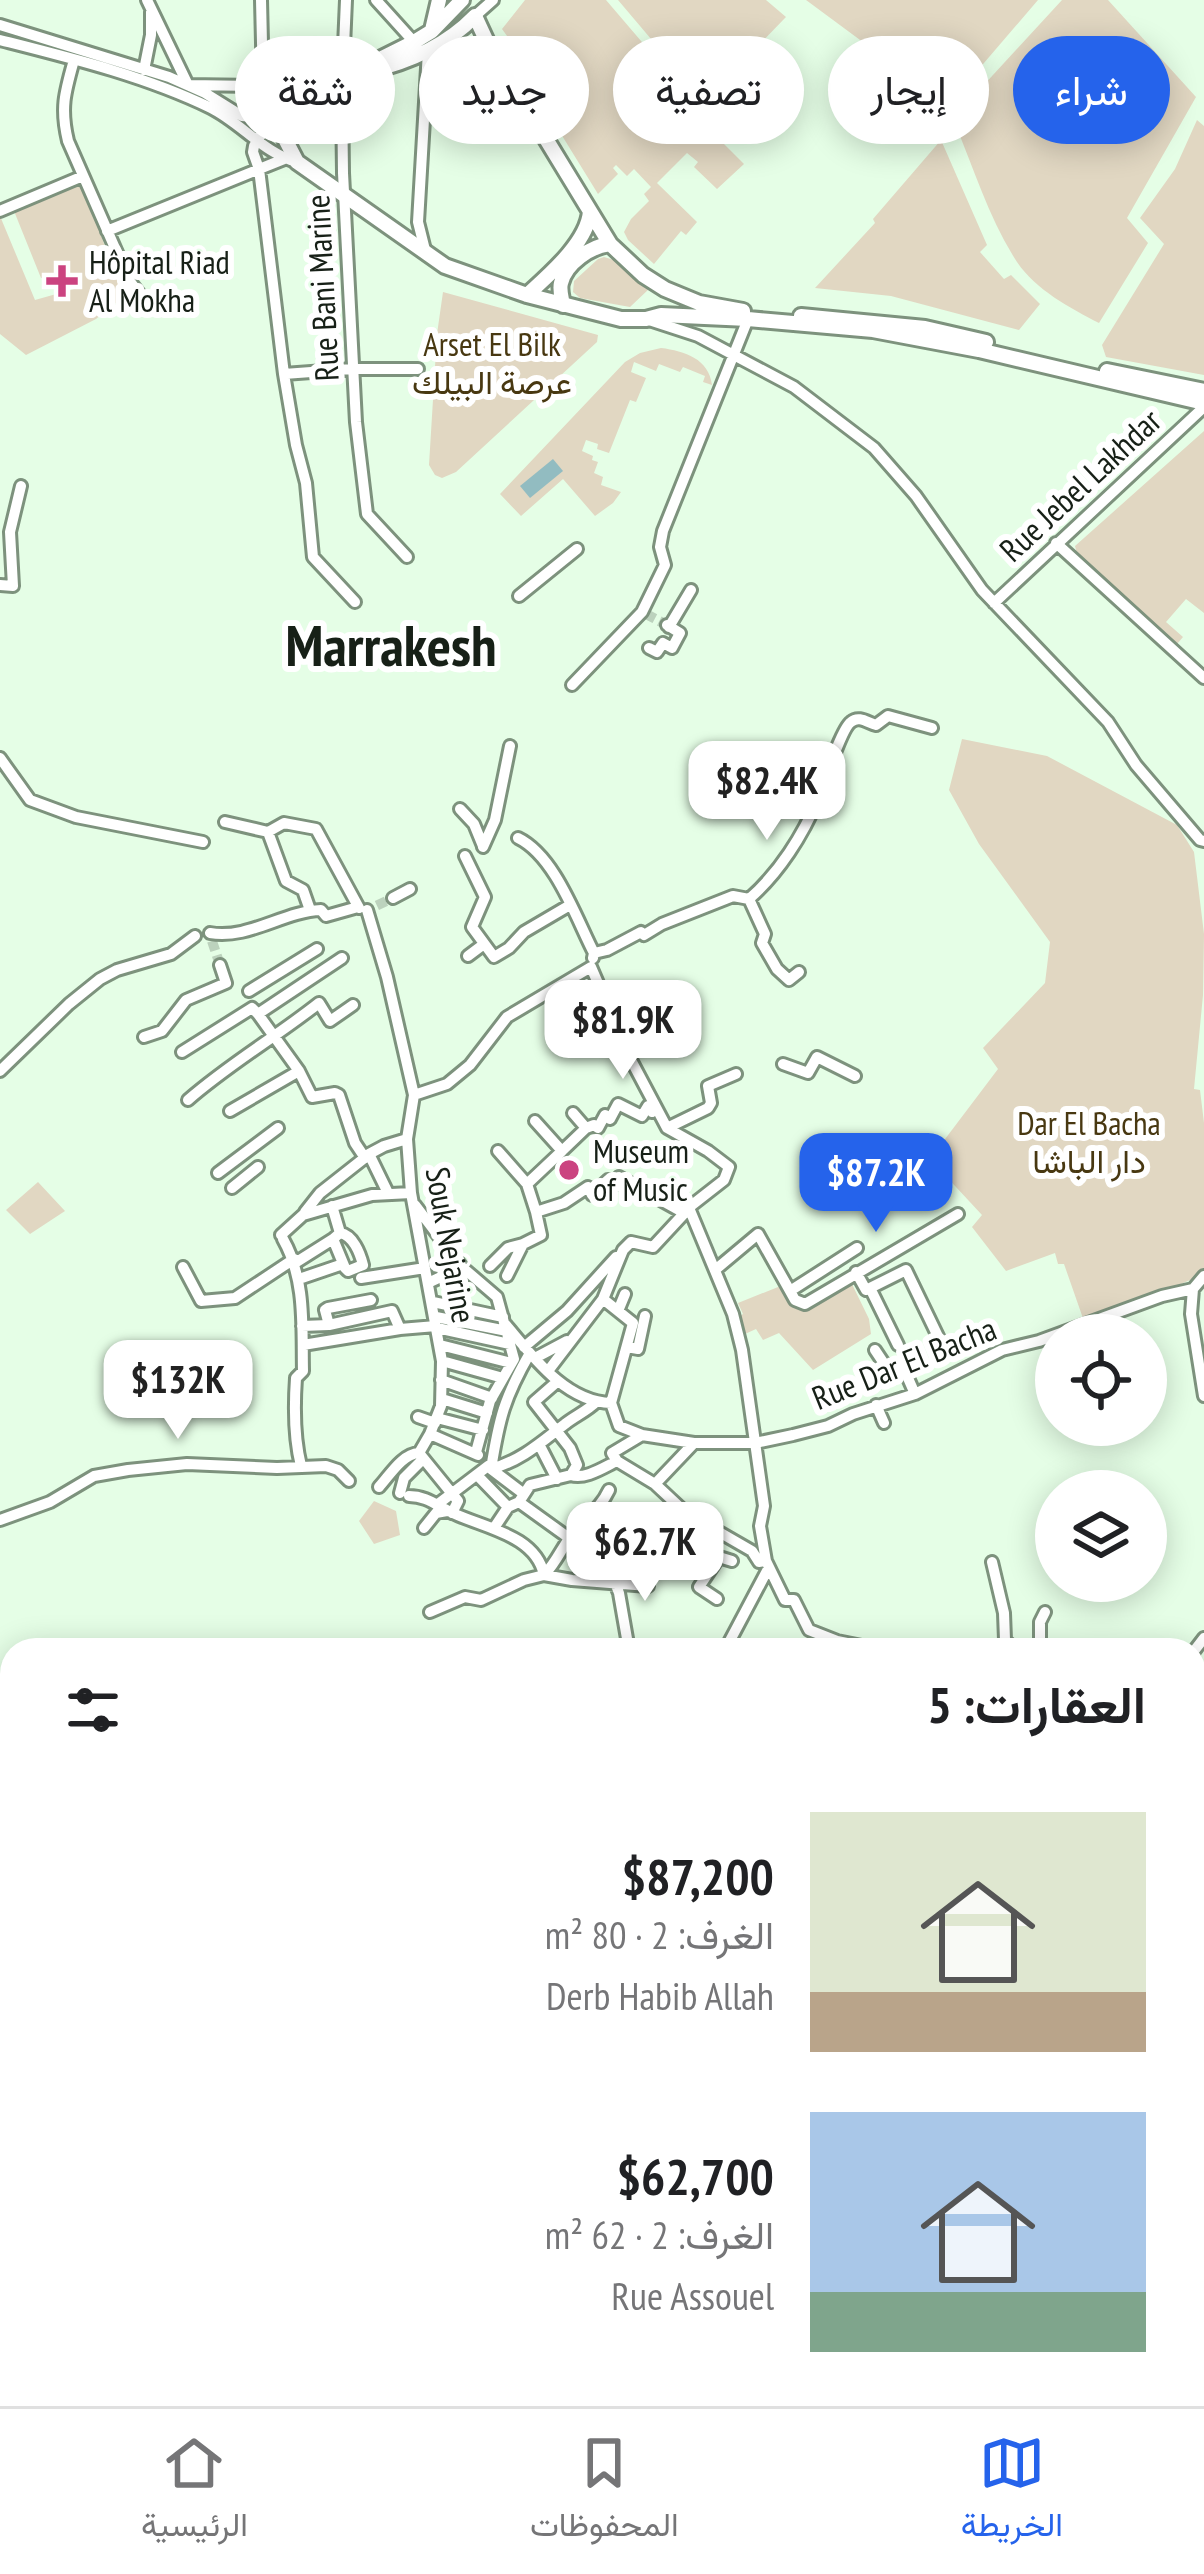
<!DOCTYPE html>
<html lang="ar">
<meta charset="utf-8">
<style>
:root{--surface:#fff;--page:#f2f2f2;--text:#202124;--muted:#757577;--line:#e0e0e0;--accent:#2563eb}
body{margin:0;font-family:"PT Sans Narrow",Vazirmatn,sans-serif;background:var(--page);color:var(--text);direction:rtl;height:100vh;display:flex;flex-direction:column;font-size:45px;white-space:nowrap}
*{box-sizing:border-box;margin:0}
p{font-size:39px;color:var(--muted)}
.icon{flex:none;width:66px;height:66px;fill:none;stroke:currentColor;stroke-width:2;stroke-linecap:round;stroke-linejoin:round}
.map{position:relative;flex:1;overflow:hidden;direction:ltr}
.panel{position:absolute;left:0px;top:1638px;width:1206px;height:768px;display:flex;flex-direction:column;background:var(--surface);border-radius:36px 36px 0 0;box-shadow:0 6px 30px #0003;direction:rtl}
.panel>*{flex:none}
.hud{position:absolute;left:36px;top:36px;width:1134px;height:108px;direction:rtl;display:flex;gap:24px}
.fabs{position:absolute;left:1035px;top:1314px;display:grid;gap:24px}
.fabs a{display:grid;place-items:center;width:132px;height:132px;border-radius:50%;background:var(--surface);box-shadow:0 6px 30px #0003;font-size:60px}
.price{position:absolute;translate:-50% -102px;padding:0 27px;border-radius:24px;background:#fff;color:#222;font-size:39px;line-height:78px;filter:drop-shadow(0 3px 6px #0008)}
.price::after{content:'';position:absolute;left:50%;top:72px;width:36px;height:27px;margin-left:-18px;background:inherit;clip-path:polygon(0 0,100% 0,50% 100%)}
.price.on{background:var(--accent);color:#fff}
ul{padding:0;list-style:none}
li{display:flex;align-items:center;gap:36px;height:300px;padding:0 60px}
li span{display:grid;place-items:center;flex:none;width:336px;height:240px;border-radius:0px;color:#555}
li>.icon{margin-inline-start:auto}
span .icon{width:144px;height:144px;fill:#fffc;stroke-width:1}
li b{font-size:51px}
h2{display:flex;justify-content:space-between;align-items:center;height:144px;padding:0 60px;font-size:51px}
.pill{padding:0 42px;border-radius:54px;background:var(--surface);box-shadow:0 6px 30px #0003;font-size:42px;line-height:108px}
.pill.on{background:var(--accent);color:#fff}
.tabs{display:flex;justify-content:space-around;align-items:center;height:168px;border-top:3px solid var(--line);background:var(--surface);font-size:33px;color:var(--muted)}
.tabs a{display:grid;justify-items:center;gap:6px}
.tabs .on{color:var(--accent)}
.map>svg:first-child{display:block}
.green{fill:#e1d7c2}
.water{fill:#92bcc1}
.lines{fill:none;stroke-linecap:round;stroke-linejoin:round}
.minor-tunnel{stroke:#bcd2bd;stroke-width:10;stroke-dasharray:10 5;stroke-linecap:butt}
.minor-casing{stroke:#7d927d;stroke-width:16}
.major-casing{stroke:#7d927d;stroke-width:20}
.minor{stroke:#fff;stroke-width:10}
.major{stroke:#fff;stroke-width:14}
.poi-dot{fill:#cb4380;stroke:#fff;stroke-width:4.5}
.labels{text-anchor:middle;stroke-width:12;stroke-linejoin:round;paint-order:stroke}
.poi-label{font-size:33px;fill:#172017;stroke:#fff;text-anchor:start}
.street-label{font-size:33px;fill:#172017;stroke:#fff}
.park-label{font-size:33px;fill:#483811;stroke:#fff}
.town-label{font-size:57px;font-weight:bold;fill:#172017;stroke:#fff}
</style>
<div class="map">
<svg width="1204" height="2406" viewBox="0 0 1204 2406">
<rect width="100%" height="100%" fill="#e5fee6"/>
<path class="green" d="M525,0H606L706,117L716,124L711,131L744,164L717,189L694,167L698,162L687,153L657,183L697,222L686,235L681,231L654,264L628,240L624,232L631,219L649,201L644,194L651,187L634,169L627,176L616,165L613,168L618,174L598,194L511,53L515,47L502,29Z
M618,0H766L786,17L749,55L741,57L732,67L753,89L746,96L725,77L701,98Z
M806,0H1038L948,105Z
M1062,0H1108L1196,97L1127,218L1148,243L1099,323C1070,308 1036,290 1017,262C990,221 974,169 955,124L970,100Z
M1197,120L1204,126V375L1106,357L1102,345L1164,244L1140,218L1175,169Z
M941,140L987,245L980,252L1004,279L1011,275L1040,304L1019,330L891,296L815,288L875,223L873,219Z
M82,182L123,297L96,319L26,355L0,334V216L35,300L74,289L67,272L41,278L14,211Z
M604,257L614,260L649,289L630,307L580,298L573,292L574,281L598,259Z
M443,292L598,335L597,342L456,472L442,478L435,475L429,465L437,334Z
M661,348C685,351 709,359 712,385L703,382L705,376L683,367L680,372L659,364L656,371L634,362L631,372L646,378L636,402L630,400L609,453L597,449L598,444L586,440L582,451L593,456L592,460L598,462L594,473L603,477L601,485L621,492L613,503L595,516L563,479L521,516L500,494L625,362L640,353Z
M1204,431V613L1186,599L1166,622L1183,637L1177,644L1077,554L1075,546Z
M962,739L1047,756L1177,825L1194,852L1204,934L1203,995L1194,1089L1200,1090L1204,1123V1271L1195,1278L1085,1324L1064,1264H1058L1055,1253L1006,1271L972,1227L982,1215L930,1159L998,1069L983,1048L1045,983L1050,942L979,844L949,790Z
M38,1182L65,1211L30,1234L6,1210Z
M850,1280L869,1319L871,1334L813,1370L779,1333L763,1340L756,1329L745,1334L738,1317L743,1314L738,1303L783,1285L795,1302Z
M374,1501L396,1511L400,1535L374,1544L359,1521Z"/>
<path class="water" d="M553,459L563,471L530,498L520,486Z"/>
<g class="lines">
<path class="minor-tunnel" d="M646,614L667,625
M363,909L367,910L393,898
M212,941L220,965
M248,1643L263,1650"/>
<defs>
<path id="minor" d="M147,0L188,85L263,86
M261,0L263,86L272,100L286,102
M346,0L342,93L343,173L356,422L367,514L407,557
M376,0L414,42
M475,16L493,0
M0,25L169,77L205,93L242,116L260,118L275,111
M0,40C71,58 145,76 211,108C241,123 265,154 297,162
M74,60C65,92 60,108 68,141L129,280L141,296
M144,70L151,35V12
M277,110L254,146L253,152L259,169L284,374L296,445L306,483L313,557L355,602
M0,211L83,176
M107,231L284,159
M425,250L418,222L428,51
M649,320L698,336L794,387L874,448L916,496L982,590L1108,722L1136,765L1200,840L1204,841
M284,374L352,369H418
M1056,543L1204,678
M0,585L13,586L10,532L21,486
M519,596L577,549
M994,603L1204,407
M669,627L691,590
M649,648L657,652L663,643L672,648L680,633L667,625
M572,685L642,612L665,565L660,547L663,531L748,319
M0,758L30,800L76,817L203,842
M460,809L474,824L483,846
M225,822L268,832L284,823L316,829L359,908
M268,832L286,881L303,890L310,910
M518,838C555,856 576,918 594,953L593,958
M483,847L495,820L510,746
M465,856L485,897L472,927L494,957L509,948L524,932L570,905
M393,898L410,889
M749,899L765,934L762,943L777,969L789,980L799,972
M367,910L387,977L414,1095L407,1139L411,1193L442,1361L441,1406L430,1434L419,1453
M210,933C248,940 284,911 321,910L326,916L358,907
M594,953L607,950L641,932L644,935L662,924L733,896L749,899C779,873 803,835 818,799C824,784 841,729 851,722C859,715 868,723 876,725L888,716L932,728
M468,956L484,944
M591,967L631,1060L667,1128
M249,991L317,949
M258,1014L299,1071L312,1097L335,1093L339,1095L355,1143L365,1158
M575,1021L608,1006
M144,1037L162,1031L186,1000L226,983L220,965
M182,1052L252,1008L258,1014L342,958
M628,1053L659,1041
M783,1064L808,1073L817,1057L855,1076
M0,1071L69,1004L100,979L117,970L171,954L195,936
M414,1095L447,1084L470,1065L507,1017L591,967
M188,1100C229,1064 276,1037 319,1003L330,1021L353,1005
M230,1111L299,1071
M573,1113L586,1128L594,1125L598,1128L605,1115L610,1119L618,1104L642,1116L648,1106L652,1112L654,1110
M535,1121L562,1151L586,1128
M667,1128L708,1108L711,1103L708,1086L736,1074
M498,1151L527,1184L562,1151
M218,1173L278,1128
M527,1184L536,1212L564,1203L588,1187L592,1195L608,1180L614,1185L619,1177L684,1213
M232,1188L258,1167
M388,1193L369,1154L384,1146L407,1139
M415,1205L462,1267L497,1297L514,1359L490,1401L476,1452
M332,1206L340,1233L333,1239L345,1268L348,1271L363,1265C360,1253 353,1235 340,1233
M689,1208L733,1314L742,1350L764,1506L760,1526L766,1561L785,1600H794L809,1630L837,1641L882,1650
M305,1212L320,1193L367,1156
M281,1235L303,1215L372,1195L411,1193
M283,1239C306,1280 302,1326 303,1371L296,1378C294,1407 294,1438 301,1466
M295,1263L333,1239
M490,1266L508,1248L523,1244
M183,1267L201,1301L235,1298L294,1259
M715,1270L758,1234L790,1291L857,1248
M856,1272L866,1290L906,1270L946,1353
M507,1276L523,1244L541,1235L536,1212
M361,1278L425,1268
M299,1279L343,1264
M428,1283L462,1267
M870,1288L898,1345
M1193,1289L1191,1314L1204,1396
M790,1291L795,1300L805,1304L958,1214
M603,1299L633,1323L611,1403
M433,1302L503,1317
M618,1311L625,1294
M436,1317L507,1331
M329,1325L325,1310L328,1308L371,1300
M506,1325C533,1357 566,1402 611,1403L619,1426L642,1435L694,1443H755L793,1435L828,1426L853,1414L915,1394L1002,1350L1039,1341L1162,1296L1193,1289L1204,1276
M302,1326L329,1325L392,1311L400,1329
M437,1328L510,1344
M303,1345L400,1329L436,1326
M440,1345L511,1363
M524,1347L567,1311L616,1257
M627,1347L638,1349L645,1316
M875,1350L891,1374L904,1369L915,1394
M535,1358L567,1341
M442,1361L503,1378
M548,1371L603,1299L623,1250L631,1242L653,1247L692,1205L724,1180L729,1167L708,1151L667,1128
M441,1380L492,1398
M558,1381L534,1402L570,1448L577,1465L571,1475
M442,1399L487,1413
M876,1405L884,1423
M418,1417L435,1423
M437,1418L483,1430
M430,1434L478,1455
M540,1446L557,1479
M419,1453L458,1501L452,1513
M617,1461L655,1484L686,1513L752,1551L759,1562L766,1561
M491,1469C499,1419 504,1398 530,1353
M491,1469L524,1494
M477,1475L508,1507
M655,1484L694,1443
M379,1487C390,1475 402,1454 419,1453
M400,1493L404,1478L423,1459
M409,1496C427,1496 437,1506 453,1513C484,1528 536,1535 544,1575
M519,1502L569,1538
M438,1504L488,1466L491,1469C522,1460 540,1443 565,1424C575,1416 587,1411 596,1402
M0,1520L50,1502L94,1476L128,1470L187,1464L277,1468L326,1466L338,1470L349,1481
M424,1528L436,1513L447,1511
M494,1528L508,1507L519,1502L530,1485L571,1475C585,1480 604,1467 617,1461L612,1453L642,1435
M992,1562L1004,1613L1005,1640L1015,1650
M544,1575C558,1561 564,1542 578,1527C590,1514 601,1507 609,1490
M615,1583L619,1593L629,1650
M717,1599L699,1587L719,1557L732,1561
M430,1612L465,1597L481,1600L524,1580L544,1575L572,1580L648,1586
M1015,1649L1040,1646V1622L1045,1612
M725,1650L769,1567
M1194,1651L1204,1638
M1194,1685L1204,1684
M1194,1830L1204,1835
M0,1831L12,1842
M0,1941L12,1934
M0,2055L12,2048
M1194,2134L1204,2124
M1200,2151L1204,2146
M1194,2177L1204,2185
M0,2195L12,2183
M0,2272L12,2279
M0,2378L12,2371
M217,2394L295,2406
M365,2394L390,2406
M763,2394L764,2406
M155,2406L156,2394
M875,2406L897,2394
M948,2406L956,2403L963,2406
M1011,2406L1026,2394"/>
<path id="major" d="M462,0L432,31L414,42L382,58L361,73L309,93L289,106L282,120L283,135L297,162L445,266L527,295L621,319H646L661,315L748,319L873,330L979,350L1204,403
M432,30L439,0
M366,72C407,63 445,47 475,16L487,42L610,244L643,275L665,289L699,303L743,311
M527,295C549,275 588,242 590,211
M563,305C562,298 559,290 561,283C566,263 591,246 610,244
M801,316L925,328L986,342
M1107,371L1204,391"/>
</defs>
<use href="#minor" class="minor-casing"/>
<use href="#major" class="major-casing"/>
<use href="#minor" class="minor"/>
<use href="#major" class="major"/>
</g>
<g class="poi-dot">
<path d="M56 263h12v12h12v12h-12v12h-12v-12h-12v-12h12z"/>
<circle cx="569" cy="1170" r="12"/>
</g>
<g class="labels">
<g class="poi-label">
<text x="89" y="274">Hôpital Riad<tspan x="89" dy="38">Al Mokha</tspan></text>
<text x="593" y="1163">Museum<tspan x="593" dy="38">of Music</tspan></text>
</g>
<g class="street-label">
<text transform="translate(322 288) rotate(-93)" y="12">Rue Bani Marine</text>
<text transform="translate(1080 485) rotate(-43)" y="12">Rue Jebel Lakhdar</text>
<text transform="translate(451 1245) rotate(80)" y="12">Souk Nejarine</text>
<text transform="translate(904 1363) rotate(-22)" y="12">Rue Dar El Bacha</text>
</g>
<g class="park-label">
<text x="492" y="356">Arset El Bilk<tspan x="492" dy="38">عرصة البيلك</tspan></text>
<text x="1089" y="1135">Dar El Bacha<tspan x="1089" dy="38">دار الباشا</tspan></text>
</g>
<g class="town-label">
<text x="391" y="666">Marrakesh</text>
</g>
</g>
</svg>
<div class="fabs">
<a><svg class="icon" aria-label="locate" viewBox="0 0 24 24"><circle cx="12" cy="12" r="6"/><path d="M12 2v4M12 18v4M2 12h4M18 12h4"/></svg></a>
<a><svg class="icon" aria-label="layers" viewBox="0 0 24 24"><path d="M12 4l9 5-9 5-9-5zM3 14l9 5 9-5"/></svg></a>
</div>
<b class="price" style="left:767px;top:843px">$82.4K</b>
<b class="price" style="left:623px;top:1082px">$81.9K</b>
<b class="price on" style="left:876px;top:1235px">$87.2K</b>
<b class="price" style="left:178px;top:1442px">$132K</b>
<b class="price" style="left:645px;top:1604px">$62.7K</b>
<div class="hud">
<a class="pill on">شراء</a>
<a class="pill">إيجار</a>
<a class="pill">تصفية</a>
<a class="pill">جديد</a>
<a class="pill">شقة</a>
</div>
<section class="panel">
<h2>العقارات: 5<svg class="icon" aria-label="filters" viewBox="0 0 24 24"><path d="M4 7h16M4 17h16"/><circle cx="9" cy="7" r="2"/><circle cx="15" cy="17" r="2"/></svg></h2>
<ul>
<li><span style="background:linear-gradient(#dfe7d0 75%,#b9a48a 0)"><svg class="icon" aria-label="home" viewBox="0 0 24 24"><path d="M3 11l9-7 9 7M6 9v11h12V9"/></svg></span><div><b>$87,200</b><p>الغرف: 2 · 80 m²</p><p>Derb Habib Allah</p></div></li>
<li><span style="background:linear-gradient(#a9c7e8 75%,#7fa58c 0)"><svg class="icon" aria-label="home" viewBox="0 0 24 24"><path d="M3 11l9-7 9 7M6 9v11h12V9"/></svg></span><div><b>$62,700</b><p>الغرف: 2 · 62 m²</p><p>Rue Assouel</p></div></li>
</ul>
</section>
</div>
<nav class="tabs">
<a class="on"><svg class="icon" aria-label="map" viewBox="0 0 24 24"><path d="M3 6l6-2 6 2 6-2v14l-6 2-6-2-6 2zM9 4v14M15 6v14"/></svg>الخريطة</a>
<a><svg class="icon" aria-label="saved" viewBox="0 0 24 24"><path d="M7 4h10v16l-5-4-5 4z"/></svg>المحفوظات</a>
<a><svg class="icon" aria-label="home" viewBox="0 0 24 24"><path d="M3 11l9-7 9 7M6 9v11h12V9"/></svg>الرئيسية</a>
</nav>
